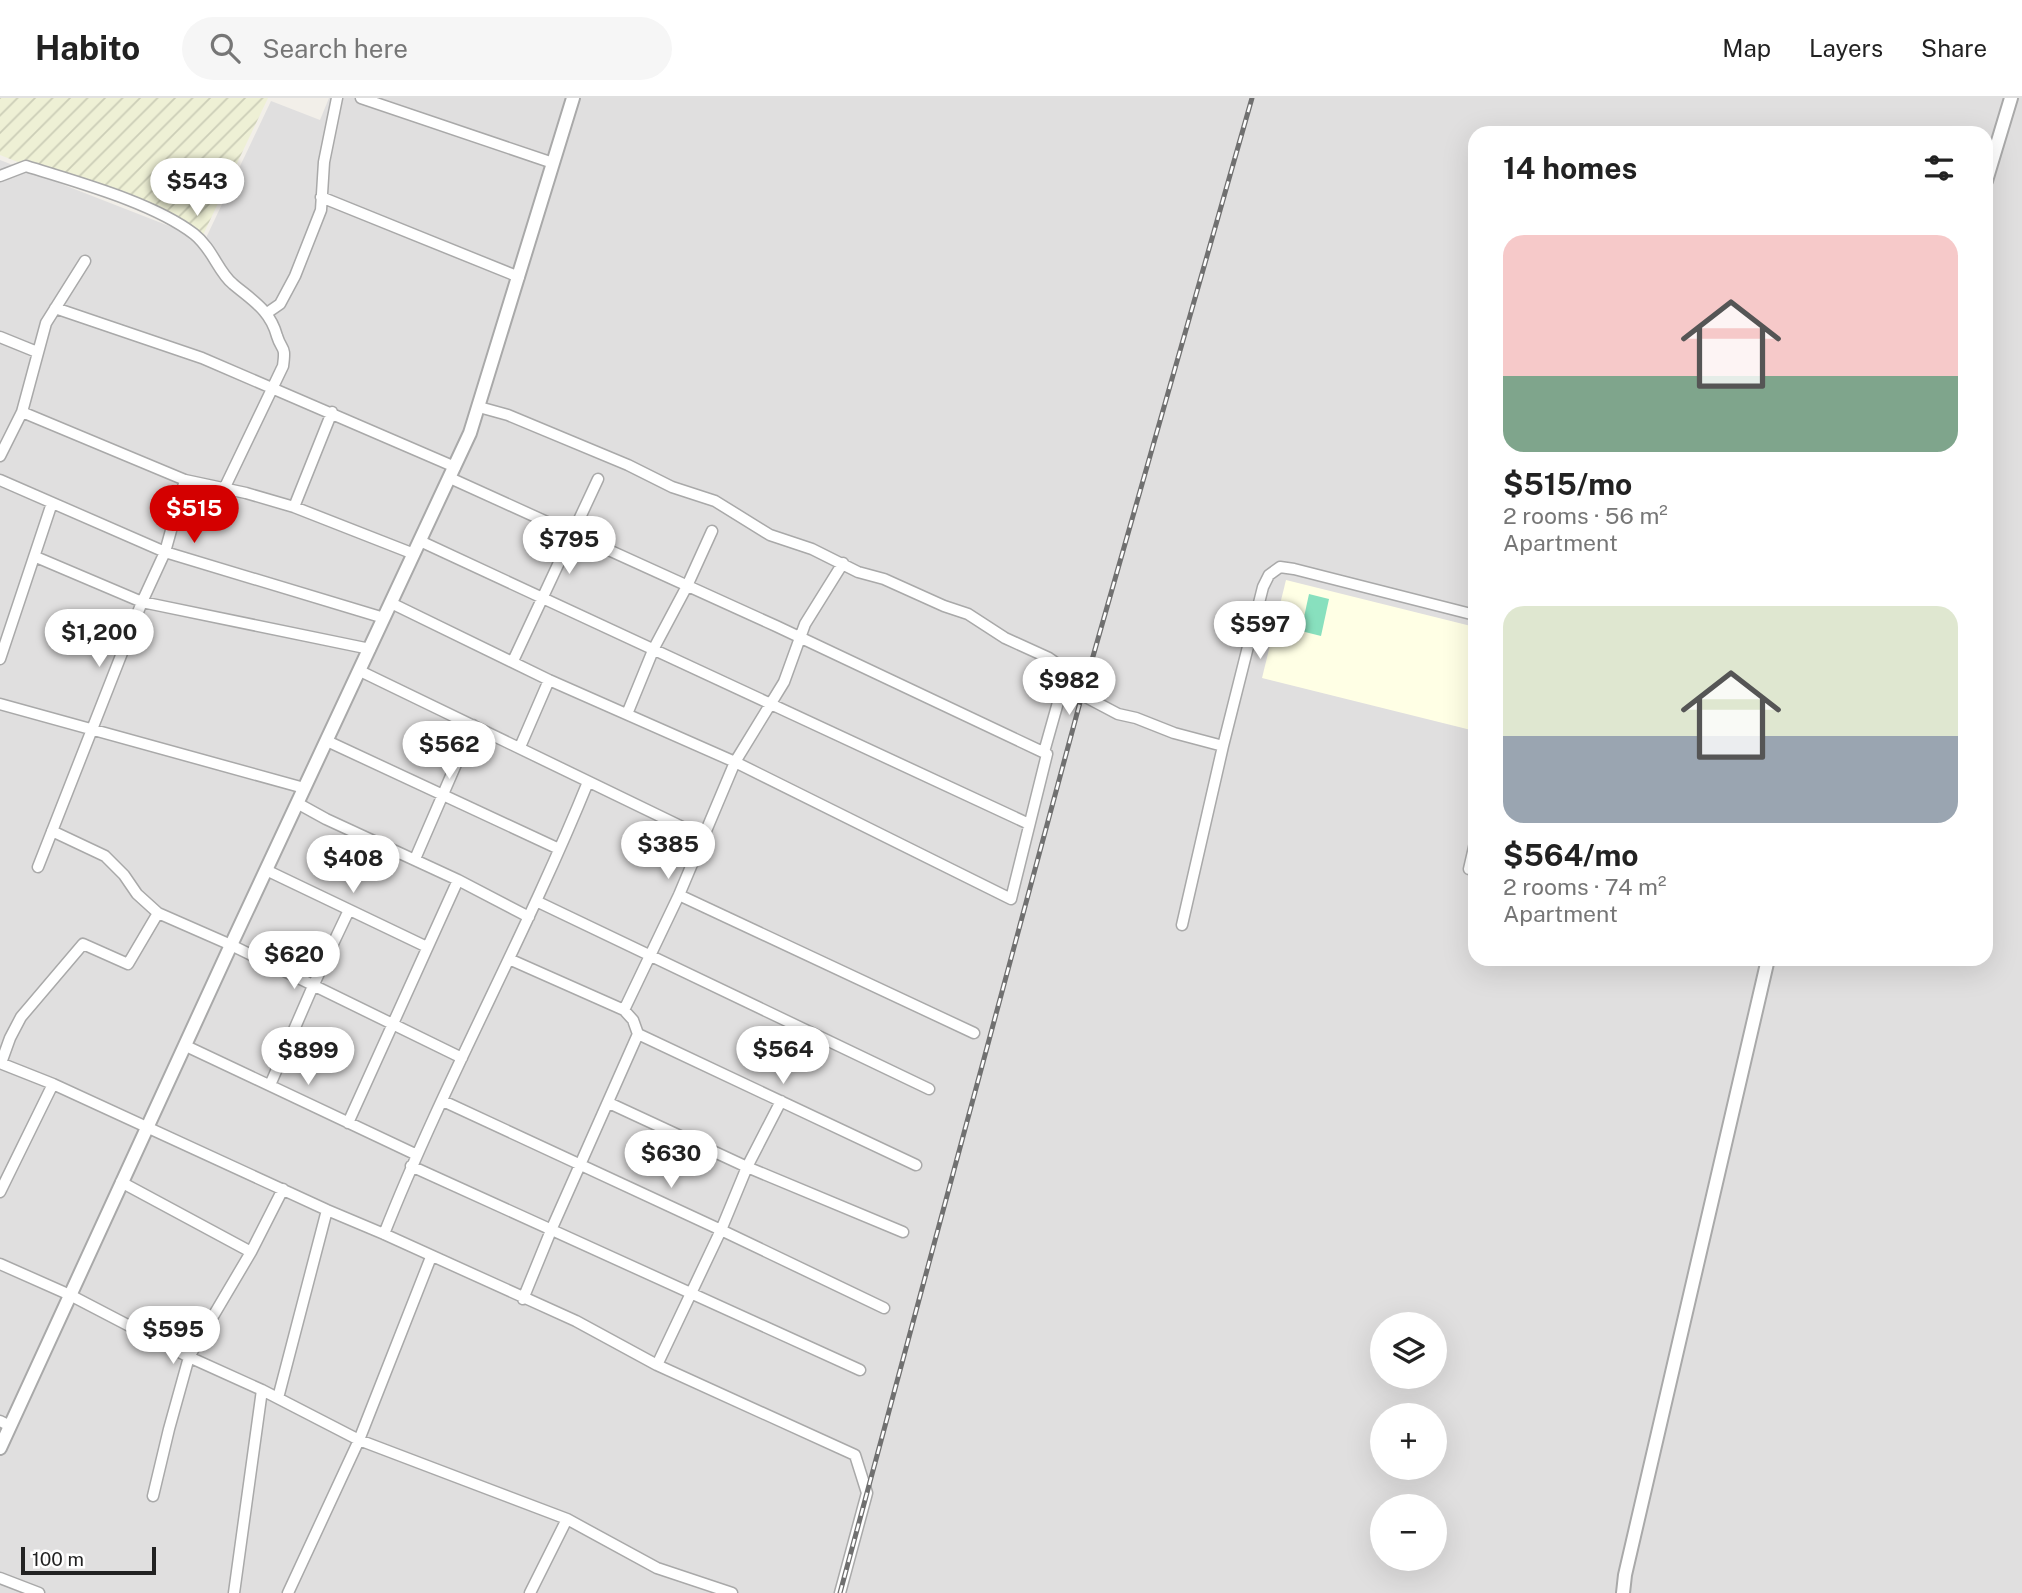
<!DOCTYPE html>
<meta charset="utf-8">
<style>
:root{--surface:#fff;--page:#f6f6f6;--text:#222;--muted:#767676;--line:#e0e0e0;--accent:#d40000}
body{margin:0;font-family:"Public Sans",sans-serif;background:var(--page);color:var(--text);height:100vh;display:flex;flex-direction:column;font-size:26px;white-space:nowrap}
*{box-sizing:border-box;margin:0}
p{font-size:23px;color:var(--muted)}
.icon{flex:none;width:38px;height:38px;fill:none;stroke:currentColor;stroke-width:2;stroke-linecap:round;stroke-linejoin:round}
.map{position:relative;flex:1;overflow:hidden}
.sheet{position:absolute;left:1468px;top:28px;width:525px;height:840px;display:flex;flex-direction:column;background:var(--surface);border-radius:21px;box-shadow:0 7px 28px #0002}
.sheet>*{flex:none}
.fabs{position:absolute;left:1370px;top:1214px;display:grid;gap:14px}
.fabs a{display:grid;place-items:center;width:77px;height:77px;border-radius:50%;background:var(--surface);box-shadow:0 7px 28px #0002;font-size:35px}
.scale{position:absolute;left:21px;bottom:18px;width:135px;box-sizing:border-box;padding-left:7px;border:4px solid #222;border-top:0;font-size:19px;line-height:24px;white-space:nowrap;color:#222;-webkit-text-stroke:5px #fff;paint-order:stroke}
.price{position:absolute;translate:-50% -60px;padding:0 16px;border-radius:24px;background:#fff;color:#222;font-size:23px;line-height:46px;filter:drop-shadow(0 2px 4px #0008)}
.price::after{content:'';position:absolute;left:50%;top:42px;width:21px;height:16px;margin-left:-10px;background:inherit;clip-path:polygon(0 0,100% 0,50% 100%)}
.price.selected{background:var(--accent);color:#fff}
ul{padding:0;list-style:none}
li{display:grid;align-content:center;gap:14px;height:371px;padding:0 35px}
li span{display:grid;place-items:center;height:217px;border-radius:21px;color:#555}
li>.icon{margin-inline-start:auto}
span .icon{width:126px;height:126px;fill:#fffc;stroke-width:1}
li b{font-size:30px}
h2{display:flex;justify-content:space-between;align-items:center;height:84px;padding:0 35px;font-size:30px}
header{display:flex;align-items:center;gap:42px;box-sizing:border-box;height:98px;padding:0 35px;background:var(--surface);border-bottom:2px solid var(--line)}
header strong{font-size:33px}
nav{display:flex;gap:38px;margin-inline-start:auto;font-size:24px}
.search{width:490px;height:63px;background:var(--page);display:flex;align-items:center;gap:18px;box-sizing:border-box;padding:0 24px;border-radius:38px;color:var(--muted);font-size:26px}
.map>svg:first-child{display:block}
.residential{fill:#e0dfdf;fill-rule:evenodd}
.education{fill:#ffffe5}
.farmland{fill:url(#farmland-furrows)}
.pitch{fill:#88e0be}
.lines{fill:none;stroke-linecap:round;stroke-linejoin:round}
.minor-casing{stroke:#a9a9a9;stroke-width:13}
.tertiary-casing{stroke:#a9a9a9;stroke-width:16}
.minor{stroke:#fff;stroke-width:10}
.tertiary{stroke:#fff;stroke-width:12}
.rail-casing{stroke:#707070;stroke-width:5}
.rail{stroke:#fff;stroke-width:2.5;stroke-dasharray:8;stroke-linecap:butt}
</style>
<header>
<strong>Habito</strong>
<div class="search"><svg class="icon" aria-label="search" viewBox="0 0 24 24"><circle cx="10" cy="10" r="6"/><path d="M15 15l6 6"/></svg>Search here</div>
<nav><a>Map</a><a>Layers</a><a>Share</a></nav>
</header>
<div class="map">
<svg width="2022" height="1495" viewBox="0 0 2022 1495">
<defs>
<pattern id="farmland-furrows" width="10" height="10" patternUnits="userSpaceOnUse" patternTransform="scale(1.75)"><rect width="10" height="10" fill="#eef0d5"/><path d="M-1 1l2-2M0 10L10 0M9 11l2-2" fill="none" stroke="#ccceb7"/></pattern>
</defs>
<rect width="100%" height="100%" fill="#f2efe9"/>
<path class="residential" d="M329,0H2022V1495H0V62L205,142L271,3L320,22ZM1475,35H1986V861H1475ZM1382,1227H1435V1279H1382ZM1382,1318H1435V1370H1382ZM1382,1409H1435V1461H1382Z"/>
<path class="education" d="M1286,482L1475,529V633L1262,580Z"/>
<path class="farmland" d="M0,0H268L203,137L0,57Z"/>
<path class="pitch" d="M1309,496L1329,501L1321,538L1301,533Z"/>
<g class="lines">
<defs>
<path id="minor" d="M361,0L553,65
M0,78L26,68C76,84 152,104 194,136C213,151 218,174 233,186C253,203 270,212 277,238C282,254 286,246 283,268L224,391
M321,99L519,179
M55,210L202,260L455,369
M267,215L280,206L295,178L321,112L324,64L337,0
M0,239L37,254
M479,309L508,317L628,367L672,389L715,403L770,437L812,451L858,474L884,481L944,508L968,516L1005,540L1049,560L1062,569L1072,590L1082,597L1118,616L1136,620L1174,635L1223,648
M22,314L185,382L246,395L294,409L414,456
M0,358L22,314L46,225L85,163
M0,382L165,454L384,520
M294,409L332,314
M420,443L1029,726
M36,459L142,504L370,551
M391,505L549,582L735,664L1011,801L1047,656L776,528L450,380
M0,561L52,405
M513,563L598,381
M360,573L703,739
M0,606L304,690
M627,616L654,550L687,488L712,433
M327,643L559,751
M520,649L549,582
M1044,654L1066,576
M297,705L326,721L458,782L529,819
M52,733L105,758L124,777L137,796L158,815L231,847L462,960
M415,761L473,627
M38,769L142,504L165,454L185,382
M1469,771L1475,745
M266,772L427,849
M679,797L974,935
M536,803L929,991
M1182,827L1223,648L1263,489L1269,477L1280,469L1294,471L1475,517
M509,861L624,912L633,922L638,936L552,1130L523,1201
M624,912L679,797L735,664L784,584L805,526L843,465
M638,936L916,1067
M186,948L417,1057
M0,965L53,986L327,1112L384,1136L576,1223L657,1267L855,1357L867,1395L840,1495
M1,965L10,940L21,919L83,846L128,866L158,815
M270,987L313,888L349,812
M443,1003L721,1132L884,1210
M609,1005L747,1069L903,1134
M348,1025L458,782
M411,1068L860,1272
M121,1084L251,1154
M0,1094L53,986
M384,1136C445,982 526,837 588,684
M0,1166L70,1197L189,1259L262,1292L359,1342L567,1421L530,1495
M657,1267L721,1132L747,1069L781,1003
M278,1300L327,1112
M0,1323L10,1328
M153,1398L169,1331L189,1259L251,1154L283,1091
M567,1421L657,1470L732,1495
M0,1480L39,1495
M234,1495L262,1292
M288,1495L359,1342L431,1159"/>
<path id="tertiary" d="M1986,83L2011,0
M0,1350L231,847L470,335L573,0
M1623,1495L1625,1477L1768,861"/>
</defs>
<use href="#minor" class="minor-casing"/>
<use href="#tertiary" class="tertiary-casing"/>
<use href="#minor" class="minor"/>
<use href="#tertiary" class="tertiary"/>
<defs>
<path id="rail" d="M840,1495L1082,597L1252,0"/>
</defs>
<use href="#rail" class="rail-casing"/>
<use href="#rail" class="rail"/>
</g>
</svg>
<div class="fabs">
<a><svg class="icon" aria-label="layers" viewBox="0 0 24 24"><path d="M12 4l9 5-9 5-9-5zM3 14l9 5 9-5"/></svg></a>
<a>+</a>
<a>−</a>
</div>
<div class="scale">100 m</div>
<b class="price" style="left:197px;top:120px">$543</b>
<b class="price selected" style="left:194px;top:447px">$515</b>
<b class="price" style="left:569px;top:478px">$795</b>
<b class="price" style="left:1260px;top:563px">$597</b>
<b class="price" style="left:99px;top:571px">$1,200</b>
<b class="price" style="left:1069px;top:619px">$982</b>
<b class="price" style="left:449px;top:683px">$562</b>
<b class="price" style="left:668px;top:783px">$385</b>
<b class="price" style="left:353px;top:797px">$408</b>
<b class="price" style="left:294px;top:893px">$620</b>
<b class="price" style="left:783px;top:988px">$564</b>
<b class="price" style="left:308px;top:989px">$899</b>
<b class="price" style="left:671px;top:1092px">$630</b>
<b class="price" style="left:173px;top:1268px">$595</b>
<section class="sheet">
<h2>14 homes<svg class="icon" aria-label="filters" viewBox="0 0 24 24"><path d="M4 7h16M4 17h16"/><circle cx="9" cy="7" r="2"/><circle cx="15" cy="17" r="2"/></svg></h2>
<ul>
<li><span style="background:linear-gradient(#f6c9c9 65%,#7fa58c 0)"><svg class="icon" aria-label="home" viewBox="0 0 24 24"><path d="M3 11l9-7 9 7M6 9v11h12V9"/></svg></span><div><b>$515/mo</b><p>2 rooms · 56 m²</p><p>Apartment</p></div></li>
<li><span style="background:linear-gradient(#dfe7d0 60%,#9aa5b1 0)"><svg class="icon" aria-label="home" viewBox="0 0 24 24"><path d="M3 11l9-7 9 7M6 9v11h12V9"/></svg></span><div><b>$564/mo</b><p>2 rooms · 74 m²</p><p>Apartment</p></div></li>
</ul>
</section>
</div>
